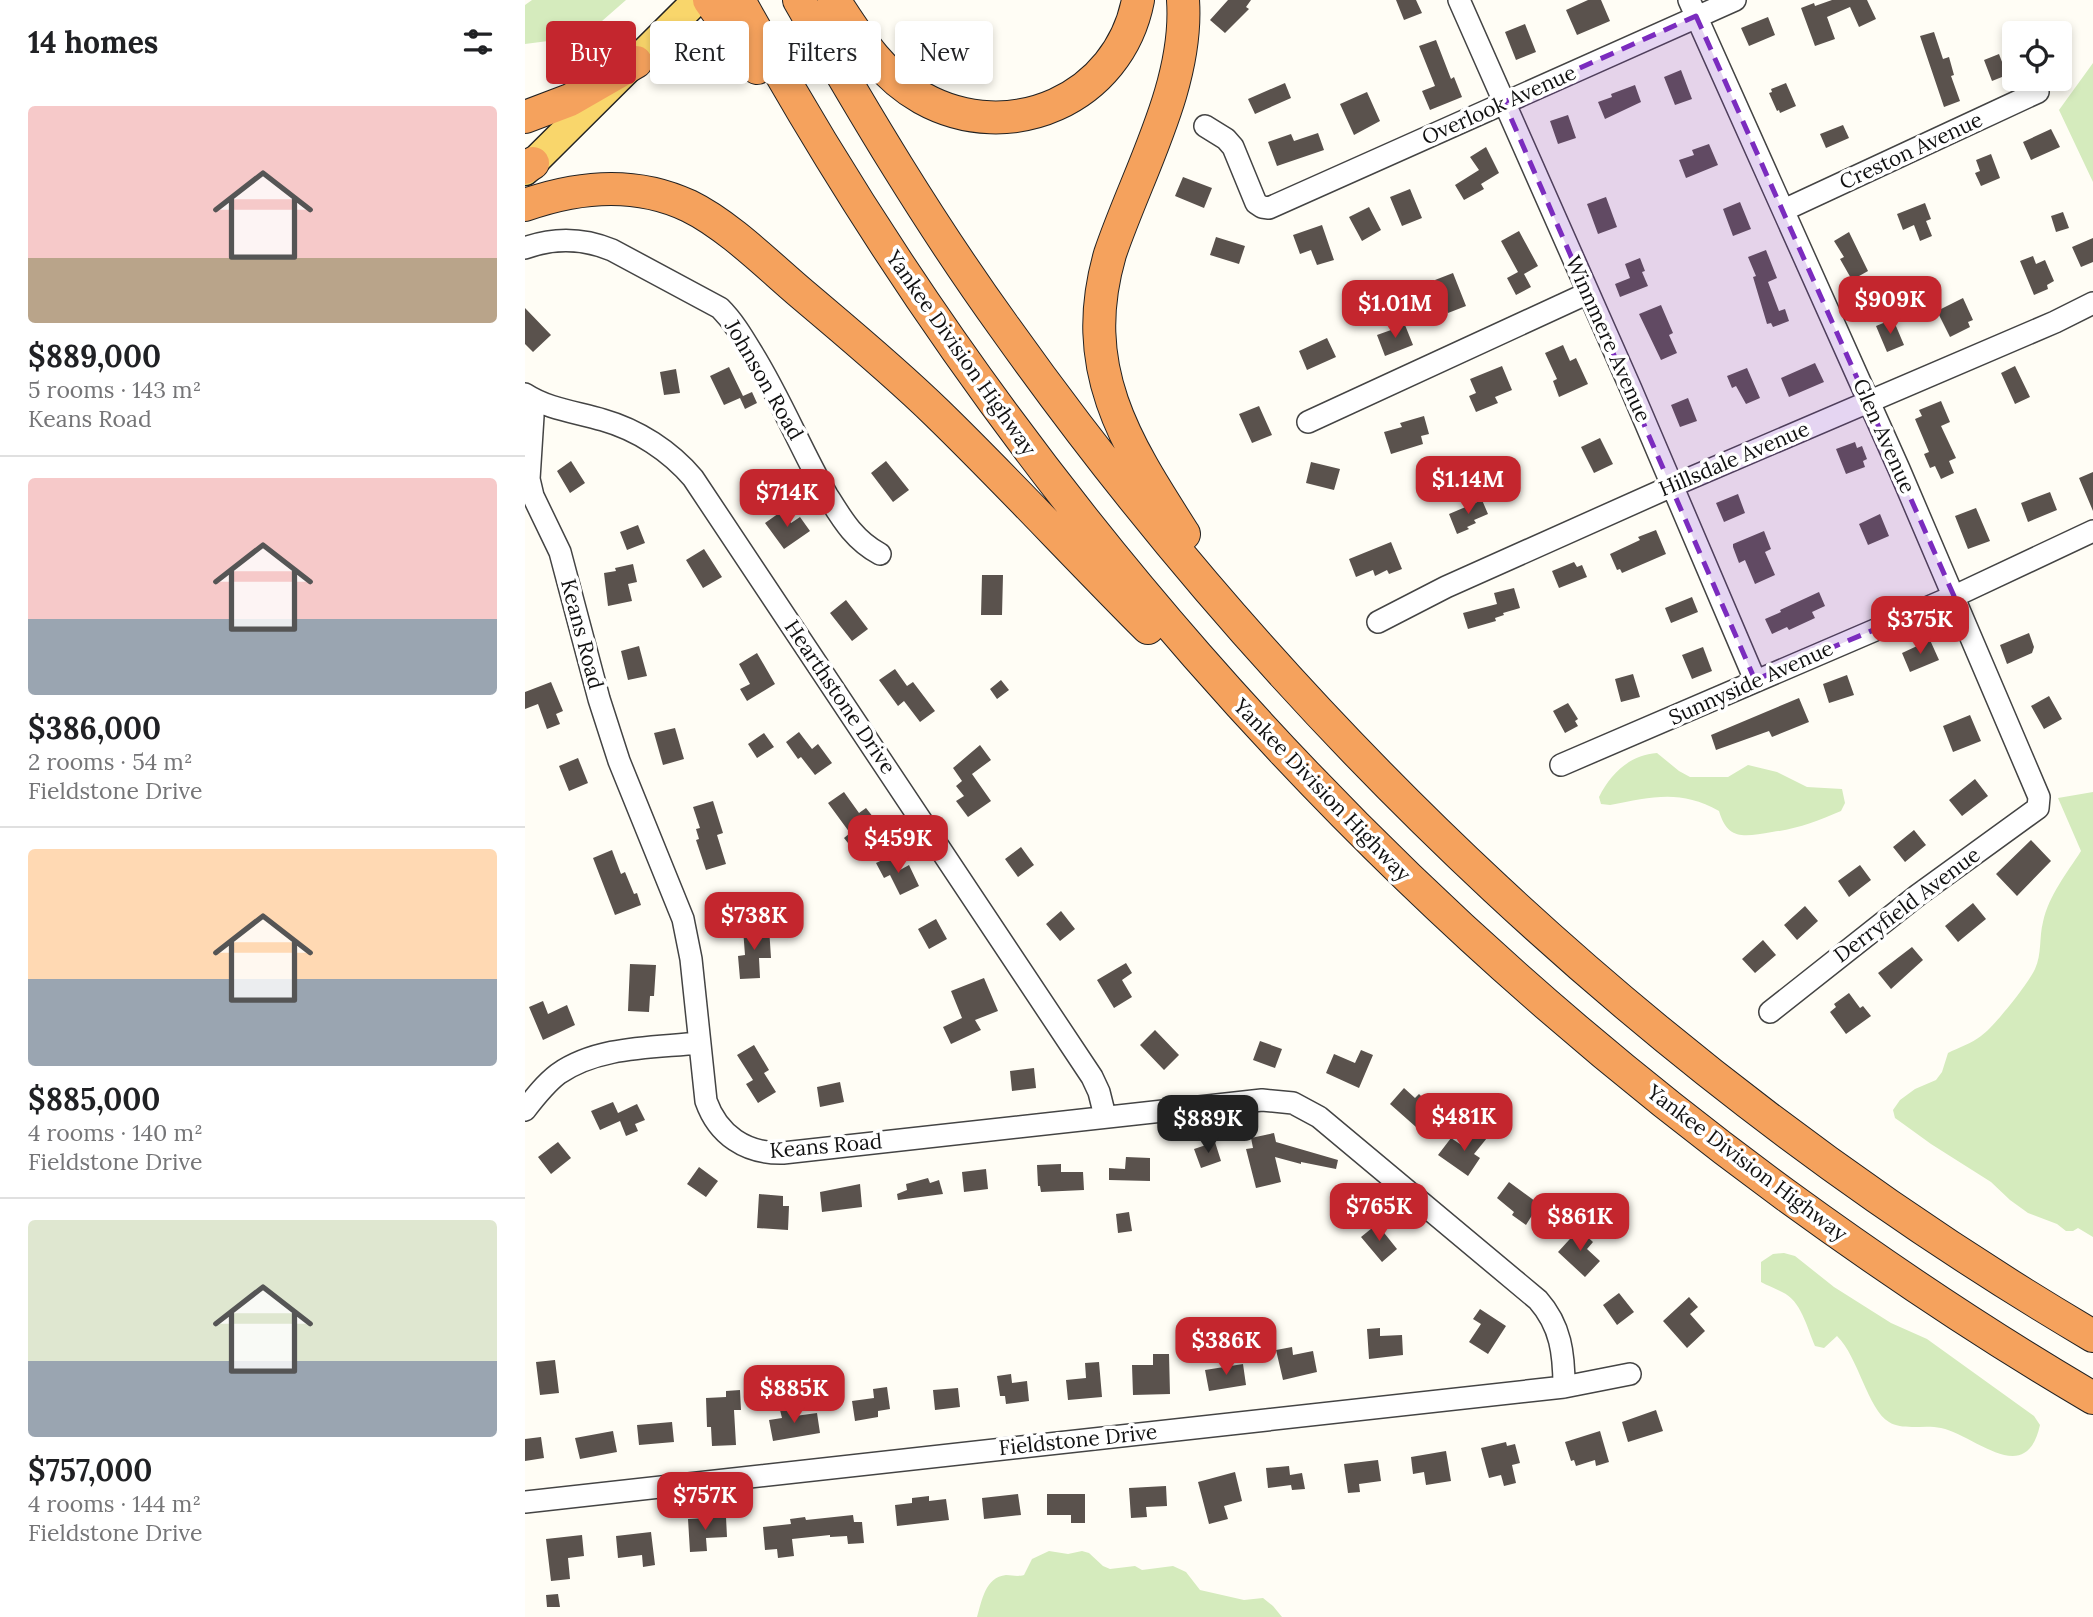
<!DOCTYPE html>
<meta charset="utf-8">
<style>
:root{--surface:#fff;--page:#f2f2f2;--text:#202124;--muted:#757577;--line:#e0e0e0;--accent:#c4262e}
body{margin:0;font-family:Lora,serif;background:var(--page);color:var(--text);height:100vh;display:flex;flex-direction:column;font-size:26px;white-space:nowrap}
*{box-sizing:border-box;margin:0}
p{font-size:23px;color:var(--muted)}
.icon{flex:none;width:38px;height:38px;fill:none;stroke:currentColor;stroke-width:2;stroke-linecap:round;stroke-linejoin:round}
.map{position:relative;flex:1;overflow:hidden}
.panel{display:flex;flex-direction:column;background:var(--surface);width:525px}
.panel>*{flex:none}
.hud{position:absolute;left:21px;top:21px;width:665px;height:63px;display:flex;gap:14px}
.tools{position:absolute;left:1477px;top:21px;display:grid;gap:14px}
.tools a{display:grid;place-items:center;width:70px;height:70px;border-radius:7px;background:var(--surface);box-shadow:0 4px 10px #0003;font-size:35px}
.price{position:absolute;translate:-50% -60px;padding:0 16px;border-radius:14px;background:var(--accent);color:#fff;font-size:23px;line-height:46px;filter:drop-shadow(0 2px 4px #0008)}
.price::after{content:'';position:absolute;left:50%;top:42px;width:21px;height:16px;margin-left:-10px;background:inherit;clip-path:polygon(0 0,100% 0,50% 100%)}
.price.on{background:#222;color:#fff}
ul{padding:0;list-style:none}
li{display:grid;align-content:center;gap:14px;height:371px;padding:0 28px}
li+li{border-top:2px solid var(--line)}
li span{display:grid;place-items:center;height:217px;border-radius:7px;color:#555}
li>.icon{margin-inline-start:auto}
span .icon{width:126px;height:126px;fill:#fffc;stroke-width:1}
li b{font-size:30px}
h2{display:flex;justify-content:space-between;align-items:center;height:84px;padding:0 28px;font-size:30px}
.pill{padding:0 24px;border-radius:7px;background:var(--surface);box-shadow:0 4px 10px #0003;font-size:24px;line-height:63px}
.pill.on{background:var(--accent);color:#fff}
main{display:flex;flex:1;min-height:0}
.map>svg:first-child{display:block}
.green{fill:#d5ebbd}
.building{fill:#5a524d}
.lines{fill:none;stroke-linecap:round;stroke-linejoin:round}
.minor-casing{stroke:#444;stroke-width:24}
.major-casing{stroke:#222;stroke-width:31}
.highway-casing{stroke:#222;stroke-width:34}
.minor{stroke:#fff;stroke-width:21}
.major{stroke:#f9d66b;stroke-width:28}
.highway{stroke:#f5a25d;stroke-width:32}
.marked{fill:#7b2cbf;fill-opacity:0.2;stroke:#7b2cbf;stroke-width:5;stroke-dasharray:14 9;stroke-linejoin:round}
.labels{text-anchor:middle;stroke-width:7;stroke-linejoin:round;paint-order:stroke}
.street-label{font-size:21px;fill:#111;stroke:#fff}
</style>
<main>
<section class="panel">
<h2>14 homes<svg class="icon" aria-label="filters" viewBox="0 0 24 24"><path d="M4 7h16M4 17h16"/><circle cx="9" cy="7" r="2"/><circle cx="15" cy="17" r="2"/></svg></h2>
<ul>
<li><span style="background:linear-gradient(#f6c9c9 70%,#b9a48a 0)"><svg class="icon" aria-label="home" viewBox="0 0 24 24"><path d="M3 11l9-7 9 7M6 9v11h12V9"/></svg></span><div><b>$889,000</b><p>5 rooms · 143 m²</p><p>Keans Road</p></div></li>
<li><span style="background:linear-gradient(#f6c9c9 65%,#9aa5b1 0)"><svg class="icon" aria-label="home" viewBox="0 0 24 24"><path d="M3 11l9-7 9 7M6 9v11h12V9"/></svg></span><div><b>$386,000</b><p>2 rooms · 54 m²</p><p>Fieldstone Drive</p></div></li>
<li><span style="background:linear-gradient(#ffd9b3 60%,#9aa5b1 0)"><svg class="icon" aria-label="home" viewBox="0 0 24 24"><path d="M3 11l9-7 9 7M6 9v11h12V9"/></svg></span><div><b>$885,000</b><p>4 rooms · 140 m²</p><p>Fieldstone Drive</p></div></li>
<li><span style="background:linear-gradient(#dfe7d0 65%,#9aa5b1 0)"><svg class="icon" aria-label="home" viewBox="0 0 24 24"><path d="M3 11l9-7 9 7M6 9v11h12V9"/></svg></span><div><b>$757,000</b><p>4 rooms · 144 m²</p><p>Fieldstone Drive</p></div></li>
</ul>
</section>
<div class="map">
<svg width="1568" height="1617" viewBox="0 0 1568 1617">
<rect width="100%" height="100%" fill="#fffdf5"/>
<path class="green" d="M7,0H101L77,21L23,41L0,44V5Z
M1568,63V182L1534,110Z
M1132,753L1154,771L1165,777H1203L1223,765L1252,772L1282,787L1317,789L1320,803L1316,811C1293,821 1272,829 1247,832C1221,836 1203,842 1194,811C1155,789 1127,797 1085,805L1076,804L1074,797C1086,773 1105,755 1132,753Z
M1568,792V1237L1553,1228L1548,1231H1541L1532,1224L1503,1213L1485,1200L1466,1182L1406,1144L1377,1123L1370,1118L1368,1110L1375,1100L1390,1089L1411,1080L1417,1072L1423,1053C1433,1048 1447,1043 1456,1036C1469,1027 1504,983 1510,969C1517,954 1514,937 1518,922C1524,895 1542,873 1556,851L1533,798Z
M1259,1253L1270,1256L1309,1287L1366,1323L1402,1339L1509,1416L1515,1425C1501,1489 1450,1435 1416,1428C1400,1424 1378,1431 1364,1422C1343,1410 1333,1356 1312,1336L1299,1348L1290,1346C1282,1328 1276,1300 1257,1292C1250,1288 1243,1286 1236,1282V1262L1248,1254Z
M524,1551L543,1554L557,1551L564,1553L578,1566L585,1569L610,1566L617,1570L648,1566L661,1572L675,1590L719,1600L738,1598L748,1606L757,1617H452C457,1601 460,1577 481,1575C488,1575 492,1577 499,1575L507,1559Z"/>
<path class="building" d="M703,0H726L721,7L724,9L700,33L685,20Z
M871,0H891L897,13L879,20Z
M1063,0H1076L1085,21L1052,35L1041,10Z
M1307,0H1342L1351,19L1334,27L1325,7L1302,17L1310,39L1290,46L1276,8L1289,3L1290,6Z
M1243,17L1250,35L1224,46L1216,28Z
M1000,24L1011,52L991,60L980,32Z
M1409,32L1418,59L1424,57L1429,75L1426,76L1435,101L1419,107L1395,36Z
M911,40L926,79L929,77L937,97L905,110L897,91L910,86L894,46Z
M1474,54L1482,75L1467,81L1459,60Z
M1156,70L1167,99L1150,105L1139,77Z
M760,83L766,98L730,114L723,99Z
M1261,83L1271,106L1255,113L1254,110L1252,111L1244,93L1247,92L1246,89Z
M1110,85L1116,102L1080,119L1073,102L1087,97L1086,94Z
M842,92L855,121L829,135L815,104Z
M1043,115L1051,138L1033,144L1025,121Z
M1318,125L1324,138L1301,148L1295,134Z
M1526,129L1535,147L1506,160L1498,142Z
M793,133L799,150L752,166L743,142L766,134L769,141Z
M1184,144L1193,165L1161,178L1154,160L1169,155L1167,150Z
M961,147L974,173L956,184L959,189L939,200L930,185L954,170L945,157Z
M1466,154L1475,178L1456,186L1450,173L1455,171L1451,160Z
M658,177L687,188L679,208L650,196Z
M885,189L897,218L877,226L865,197Z
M1081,197L1092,227L1073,234L1062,204Z
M1215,202L1226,229L1208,236L1198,209Z
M1400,203L1406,219L1401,221L1407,236L1395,241L1389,225L1378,230L1372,214Z
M844,207L856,230L837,241L824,217Z
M1538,212L1544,228L1531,232L1526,216Z
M797,225L809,260L792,265L786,250L775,254L768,235Z
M994,231L1013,266L999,274L1006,287L991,295L982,278L993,272L976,241Z
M1324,232L1343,271L1327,280L1315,259L1319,257L1309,241Z
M691,237L720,246L714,264L685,255Z
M1568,238V262L1556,267L1547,247Z
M1241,250L1252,278L1243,282L1254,311L1260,309L1264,321L1248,327L1246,323L1242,324L1228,277L1231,276L1223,257Z
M1508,256L1511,264L1520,260L1529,281L1522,285L1523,289L1509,295L1495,261Z
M1115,258L1120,271L1117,272L1123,286L1095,297L1090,284L1105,278L1100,264Z
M928,273L941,306L923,313L910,280Z
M1438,298L1448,320L1443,322L1445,327L1425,337L1412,311Z
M1136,305L1148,333L1144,335L1152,353L1136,360L1114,314Z
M0,308L26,335L8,352L0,344Z
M1368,319L1379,345L1362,352L1351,326Z
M880,325L888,345L860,356L852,335Z
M802,338L811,357L782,370L774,351Z
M1038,345L1045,361L1051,358L1063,384L1034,397L1028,381L1032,379L1020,353Z
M1290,363L1299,382L1264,397L1256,378Z
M977,366L987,390L970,397L973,403L951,412L944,396L951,393L945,379Z
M1490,366L1505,397L1490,404L1476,373Z
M204,367L218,396L227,392L232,403L220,409L215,398L199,405L185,376Z
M1222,368L1235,398L1221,404L1211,386L1207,388L1202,376Z
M151,369L155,393L139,395L135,372Z
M1163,398L1172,421L1155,427L1146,405Z
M1416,401L1425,422L1416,426L1431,458L1424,461L1429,473L1416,479L1410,466L1405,468L1399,454L1404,452L1390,419L1397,416L1394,410Z
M734,406L747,435L727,443L714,414Z
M899,416L904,434L896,436L898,444L866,454L859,432L877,427L875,423Z
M1075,438L1088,464L1069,473L1056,447Z
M1330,442L1332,448L1337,446L1342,459L1338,461L1340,467L1321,474L1311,449Z
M46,461L60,483L45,493L32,471Z
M361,461L384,490L368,502L346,473Z
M786,462L815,469L809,490L781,483Z
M1568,472V511L1554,478Z
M1525,492L1532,510L1503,522L1496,503Z
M1213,494L1220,513L1199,522L1191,503Z
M957,500L963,514L949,520L951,523L942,527L944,529L932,534L924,514Z
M1451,508L1465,541L1443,549L1430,516Z
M257,511L266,523L275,517L285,531L259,549L240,523Z
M1355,514L1364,536L1343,545L1334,524Z
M113,525L120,543L102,550L95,532Z
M1131,530L1141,554L1097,573L1095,569L1092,570L1085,554L1115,540L1113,537Z
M1239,531L1246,549L1240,552L1250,575L1230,584L1220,560L1214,563L1208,547V544Z
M866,542L877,569L864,574L862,570L850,576L848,570L831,577L824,559Z
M179,549L197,577L178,588L161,560Z
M1049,562L1052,567L1057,565L1062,577L1034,588L1027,571Z
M108,564L112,582L103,584L107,601L83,606L79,573L91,571L90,568Z
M457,575H478L477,615H456Z
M989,588L995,608L978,613L979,615L970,618L971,621L943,629L938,613L972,604L969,593Z
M1294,592L1300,606L1287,612L1290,618L1264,630L1262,627L1247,634L1240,619L1256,612L1255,610Z
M1167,597L1173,612L1146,623L1140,608Z
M321,600L343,629L327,641L305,613Z
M1504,633L1509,647L1507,653L1482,664L1475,645Z
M1405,640L1414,660L1385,672L1377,653Z
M114,646L122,676L103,680L96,651Z
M1178,647L1187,671L1167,679L1157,655Z
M232,653L250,684L222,701L215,689L225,684L214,664Z
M370,669L382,686L388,682L410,711L395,722L379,701L373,706L354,680Z
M1108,674L1115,697L1096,702L1090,679Z
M1322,675L1329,695L1304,703L1298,684Z
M476,680L484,690L472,699L465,689Z
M26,682L38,711L31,714L35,724L22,729L13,704L0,709V692Z
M1524,696L1537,719L1519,729L1506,706Z
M1274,698L1284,722L1247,737L1244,731L1191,750L1186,735Z
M1043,703L1053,719L1050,721L1053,726L1040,733L1028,711Z
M1445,715L1456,741L1428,752L1418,726Z
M150,728L159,759L138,765L129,733Z
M274,732L287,749L293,744L307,763L290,775L276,757L273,759L261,742Z
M239,733L249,747L232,758L223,744Z
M455,745L466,760L447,774L466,801L443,817L431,801L439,796L431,786L437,781L428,768Z
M53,758L63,783L44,791L34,766Z
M1450,779L1463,796L1437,816L1424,800Z
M319,792L334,813L341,808L356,827L327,848L319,838L325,833L303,803Z
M188,801L198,833L192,835L201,864L181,870L171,840L174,839L171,829L175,828L168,807Z
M1389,830L1401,845L1380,862L1368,847Z
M1506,840L1526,861L1492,896L1471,874Z
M496,847L509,865L493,877L480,859Z
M87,850L96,874L100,872L109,894L112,893L116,905L90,915L68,858Z
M368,855L375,870L384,865L394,886L375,895L365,875L359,878L351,863Z
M1335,865L1346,880L1324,897L1313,881Z
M1448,903L1461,919L1433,942L1420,926Z
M1280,906L1293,921L1272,940L1259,925Z
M536,911L550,929L535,941L521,924Z
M411,919L422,939L404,949L393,929Z
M244,927L246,958H234L235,978L215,979L213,956L220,955L218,929Z
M1238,940L1251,955L1230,973L1217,959Z
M1387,947L1398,960L1366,989L1353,973Z
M601,963L607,973L597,980L607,997L589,1008L572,980Z
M105,964L131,965L129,996H125L124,1012L103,1011Z
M459,978L473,1011L450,1020L456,1030L426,1044L418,1027L437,1018L426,991Z
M1324,993L1335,1008L1338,1006L1346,1016L1321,1034L1305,1012L1311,1007L1309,1004Z
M18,1001L23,1014L42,1005L50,1025L18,1040L4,1007Z
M630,1030L654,1055L639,1070L615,1045Z
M735,1041L757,1049L750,1068L728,1060Z
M229,1045L244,1070L239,1073L251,1092L233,1103L221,1084L228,1080L212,1055Z
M836,1050L848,1055L834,1088L801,1073L809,1054L830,1063Z
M509,1068L511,1088L487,1091L485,1071Z
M315,1082L319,1102L295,1107L292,1087Z
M879,1088L890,1098L894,1094L898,1098L903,1093L913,1101L891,1127L865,1104Z
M88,1102L93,1113L112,1104L120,1120L110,1124L113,1131L101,1136L95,1121L75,1130L66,1111Z
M952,1129L962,1138L949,1154L955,1158L943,1176L913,1155L926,1138L938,1146Z
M749,1133L751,1142L813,1160L811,1169L776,1162V1164L750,1157L756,1182L731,1188L721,1149L728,1148L726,1138Z
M33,1142L46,1158L26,1174L13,1157Z
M690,1142L696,1161L676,1168L669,1149Z
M601,1157L625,1158V1181L584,1180V1168L600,1169Z
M536,1164V1172H558L559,1190L516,1192L515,1186H513L512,1165Z
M174,1167L193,1181L181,1197L162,1184Z
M461,1169L463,1189L439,1192L437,1172Z
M403,1178L405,1183L414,1180L418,1194L373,1200L372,1194L382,1190L381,1184Z
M984,1182L1014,1204L1001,1225L987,1215L989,1212L972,1198Z
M335,1184L337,1207L297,1212L295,1192Z
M234,1194L258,1196V1206H264L263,1230L232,1228Z
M604,1212L607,1231L593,1233L591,1214Z
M852,1224L872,1249L857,1262L836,1237Z
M1054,1229L1068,1242L1062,1249L1075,1261L1060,1277L1033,1252Z
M1094,1293L1109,1312L1092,1325L1078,1305Z
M1164,1297L1173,1307L1165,1314L1180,1331L1162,1348L1138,1321Z
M955,1309L981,1326L963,1354L944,1342L956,1324L948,1319Z
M855,1328V1336L877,1335L878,1355L844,1359L842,1329Z
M767,1347L768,1355L788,1351L792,1372L758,1380L751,1350Z
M628,1354H644L645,1394L608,1395L607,1365H628Z
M30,1360L34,1393L15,1395L11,1362Z
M574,1362L577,1397L543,1400L541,1380L561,1378L560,1363Z
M718,1364L721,1385L684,1391L680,1370Z
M486,1374L487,1383L502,1381L504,1401L481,1404L480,1396H475L472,1376Z
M362,1387L365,1409L353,1411V1417L330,1421L327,1401L349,1398L348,1389Z
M433,1388L435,1407L410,1410L408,1390Z
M215,1390L216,1410H209L211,1445L187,1446L186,1427H182L181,1398L201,1397V1391Z
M268,1408L270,1416L292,1413L295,1433L248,1441L244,1420L257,1418L255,1410Z
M1131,1410L1138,1431L1103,1442L1097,1422Z
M147,1422L149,1442L114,1445L112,1425Z
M88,1431L92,1452L55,1459L50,1438Z
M1075,1431L1084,1462L1071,1466L1070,1460L1051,1466L1049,1460L1046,1461L1040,1442Z
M16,1437L19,1458L0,1461V1439Z
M981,1442L982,1446L990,1444L995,1463L987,1465L991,1483L979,1486L976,1475L964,1478L956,1448Z
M921,1451L926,1481L901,1485L899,1472L888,1474L886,1457Z
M853,1460L856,1481L834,1484L835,1492L823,1493L819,1464Z
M764,1466L765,1475L777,1473L780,1489L767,1490L766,1485L743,1488L741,1468Z
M710,1472L717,1501L699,1506L703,1519L684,1524L673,1482Z
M641,1486L642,1506L621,1507L622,1517L606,1518L604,1488Z
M493,1494L496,1515L459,1519L457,1498Z
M522,1494H560V1523H546V1515H522Z
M404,1496V1501L421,1499L424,1520L372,1526L370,1505L387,1503V1498Z
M328,1515L329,1522H337L339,1543L323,1544L322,1536L305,1537V1535L267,1539L269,1556L253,1558L252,1549L240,1550L238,1527L266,1524L265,1519L280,1517L281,1520Z
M201,1517L202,1537L181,1538L182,1551L165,1552L163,1519Z
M126,1532L130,1565L118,1567L117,1555L93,1558L91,1536Z
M57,1535L59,1556L43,1558L45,1579L26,1581L21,1539Z
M33,1594L35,1607H22L21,1595Z"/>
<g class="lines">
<defs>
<path id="minor" d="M934,0L1106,389L1230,680
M1164,0L1374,469L1514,797L1513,808L1393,895L1245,1012
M680,126L701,139L708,147L731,203L737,207L744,208L1210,0
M1259,210L1513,92
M0,248C30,237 58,238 87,250L195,308C208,321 217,336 226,351C255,397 275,448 302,495C317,519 329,540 355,554
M0,394C23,409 51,412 78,420C113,430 145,451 168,478L567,1077L574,1092L580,1116
M0,396L8,416L4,479L8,496L35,552L74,699L94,761L158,919L166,959L181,1101C193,1135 221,1154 258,1153L737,1100L768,1103L794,1117L1013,1300C1036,1326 1039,1354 1039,1387
M783,422L1063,293
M853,622L921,587L1147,486L1530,322L1568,303
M1036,765L1434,594L1568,531
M0,1110C10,1097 20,1084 33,1074C73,1046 127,1048 174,1043
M0,1502L1039,1387L1105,1374"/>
<path id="major" d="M0,171L172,0"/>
<path id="highway" d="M184,0L232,68
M214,0C473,472 827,878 1262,1196C1361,1268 1462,1336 1568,1398
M274,0C338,112 404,223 480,328C768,733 1139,1083 1568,1336
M309,0C333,37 357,76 397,98C485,147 594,99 613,0
M658,0C664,85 612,174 585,254C552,368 600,442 659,534
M0,117L45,100L111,62
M0,168L8,163
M0,205C54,186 111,181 164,206C203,225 244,266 277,294C323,333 369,371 412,413C484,483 552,557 623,628"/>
</defs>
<use href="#minor" class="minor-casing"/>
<use href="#major" class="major-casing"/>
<use href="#highway" class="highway-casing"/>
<use href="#minor" class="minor"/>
<use href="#major" class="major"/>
<use href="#highway" class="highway"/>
</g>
<path class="marked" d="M1171,16L1429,596L1230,680L979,102Z"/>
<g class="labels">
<g class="street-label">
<text transform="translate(974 105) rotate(-24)" y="7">Overlook Avenue</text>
<text transform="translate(1386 151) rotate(-25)" y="7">Creston Avenue</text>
<text transform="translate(1083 339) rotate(66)" y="7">Winnmere Avenue</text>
<text transform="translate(436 353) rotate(55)" y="7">Yankee Division Highway</text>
<text transform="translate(239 380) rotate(60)" y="7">Johnson Road</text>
<text transform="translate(1359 436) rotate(66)" y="7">Glen Avenue</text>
<text transform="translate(1209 459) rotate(-23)" y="7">Hillsdale Avenue</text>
<text transform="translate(57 634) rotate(75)" y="7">Keans Road</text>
<text transform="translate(1226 683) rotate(-24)" y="7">Sunnyside Avenue</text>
<text transform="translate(315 697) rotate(56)" y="7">Hearthstone Drive</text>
<text transform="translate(797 790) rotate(46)" y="7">Yankee Division Highway</text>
<text transform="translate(1382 905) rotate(-37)" y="7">Derryfield Avenue</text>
<text transform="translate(301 1146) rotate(-5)" y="7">Keans Road</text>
<text transform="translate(1222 1163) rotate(37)" y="7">Yankee Division Highway</text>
<text transform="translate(553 1440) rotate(-6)" y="7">Fieldstone Drive</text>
</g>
</g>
</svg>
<div class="tools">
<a><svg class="icon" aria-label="locate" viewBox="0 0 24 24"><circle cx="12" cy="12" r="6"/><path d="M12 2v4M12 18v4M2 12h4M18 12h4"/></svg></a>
</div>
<b class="price" style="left:1365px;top:336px">$909K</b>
<b class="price" style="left:870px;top:340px">$1.01M</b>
<b class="price" style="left:943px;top:516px">$1.14M</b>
<b class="price" style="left:262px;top:529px">$714K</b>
<b class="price" style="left:1395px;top:656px">$375K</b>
<b class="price" style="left:373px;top:875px">$459K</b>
<b class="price" style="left:229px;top:952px">$738K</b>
<b class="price" style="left:939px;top:1153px">$481K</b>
<b class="price on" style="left:683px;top:1155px">$889K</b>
<b class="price" style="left:854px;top:1243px">$765K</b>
<b class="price" style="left:1055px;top:1253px">$861K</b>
<b class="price" style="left:701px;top:1377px">$386K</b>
<b class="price" style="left:269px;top:1425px">$885K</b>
<b class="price" style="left:180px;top:1532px">$757K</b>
<div class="hud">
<a class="pill on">Buy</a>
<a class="pill">Rent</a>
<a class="pill">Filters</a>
<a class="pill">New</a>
</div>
</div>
</main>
